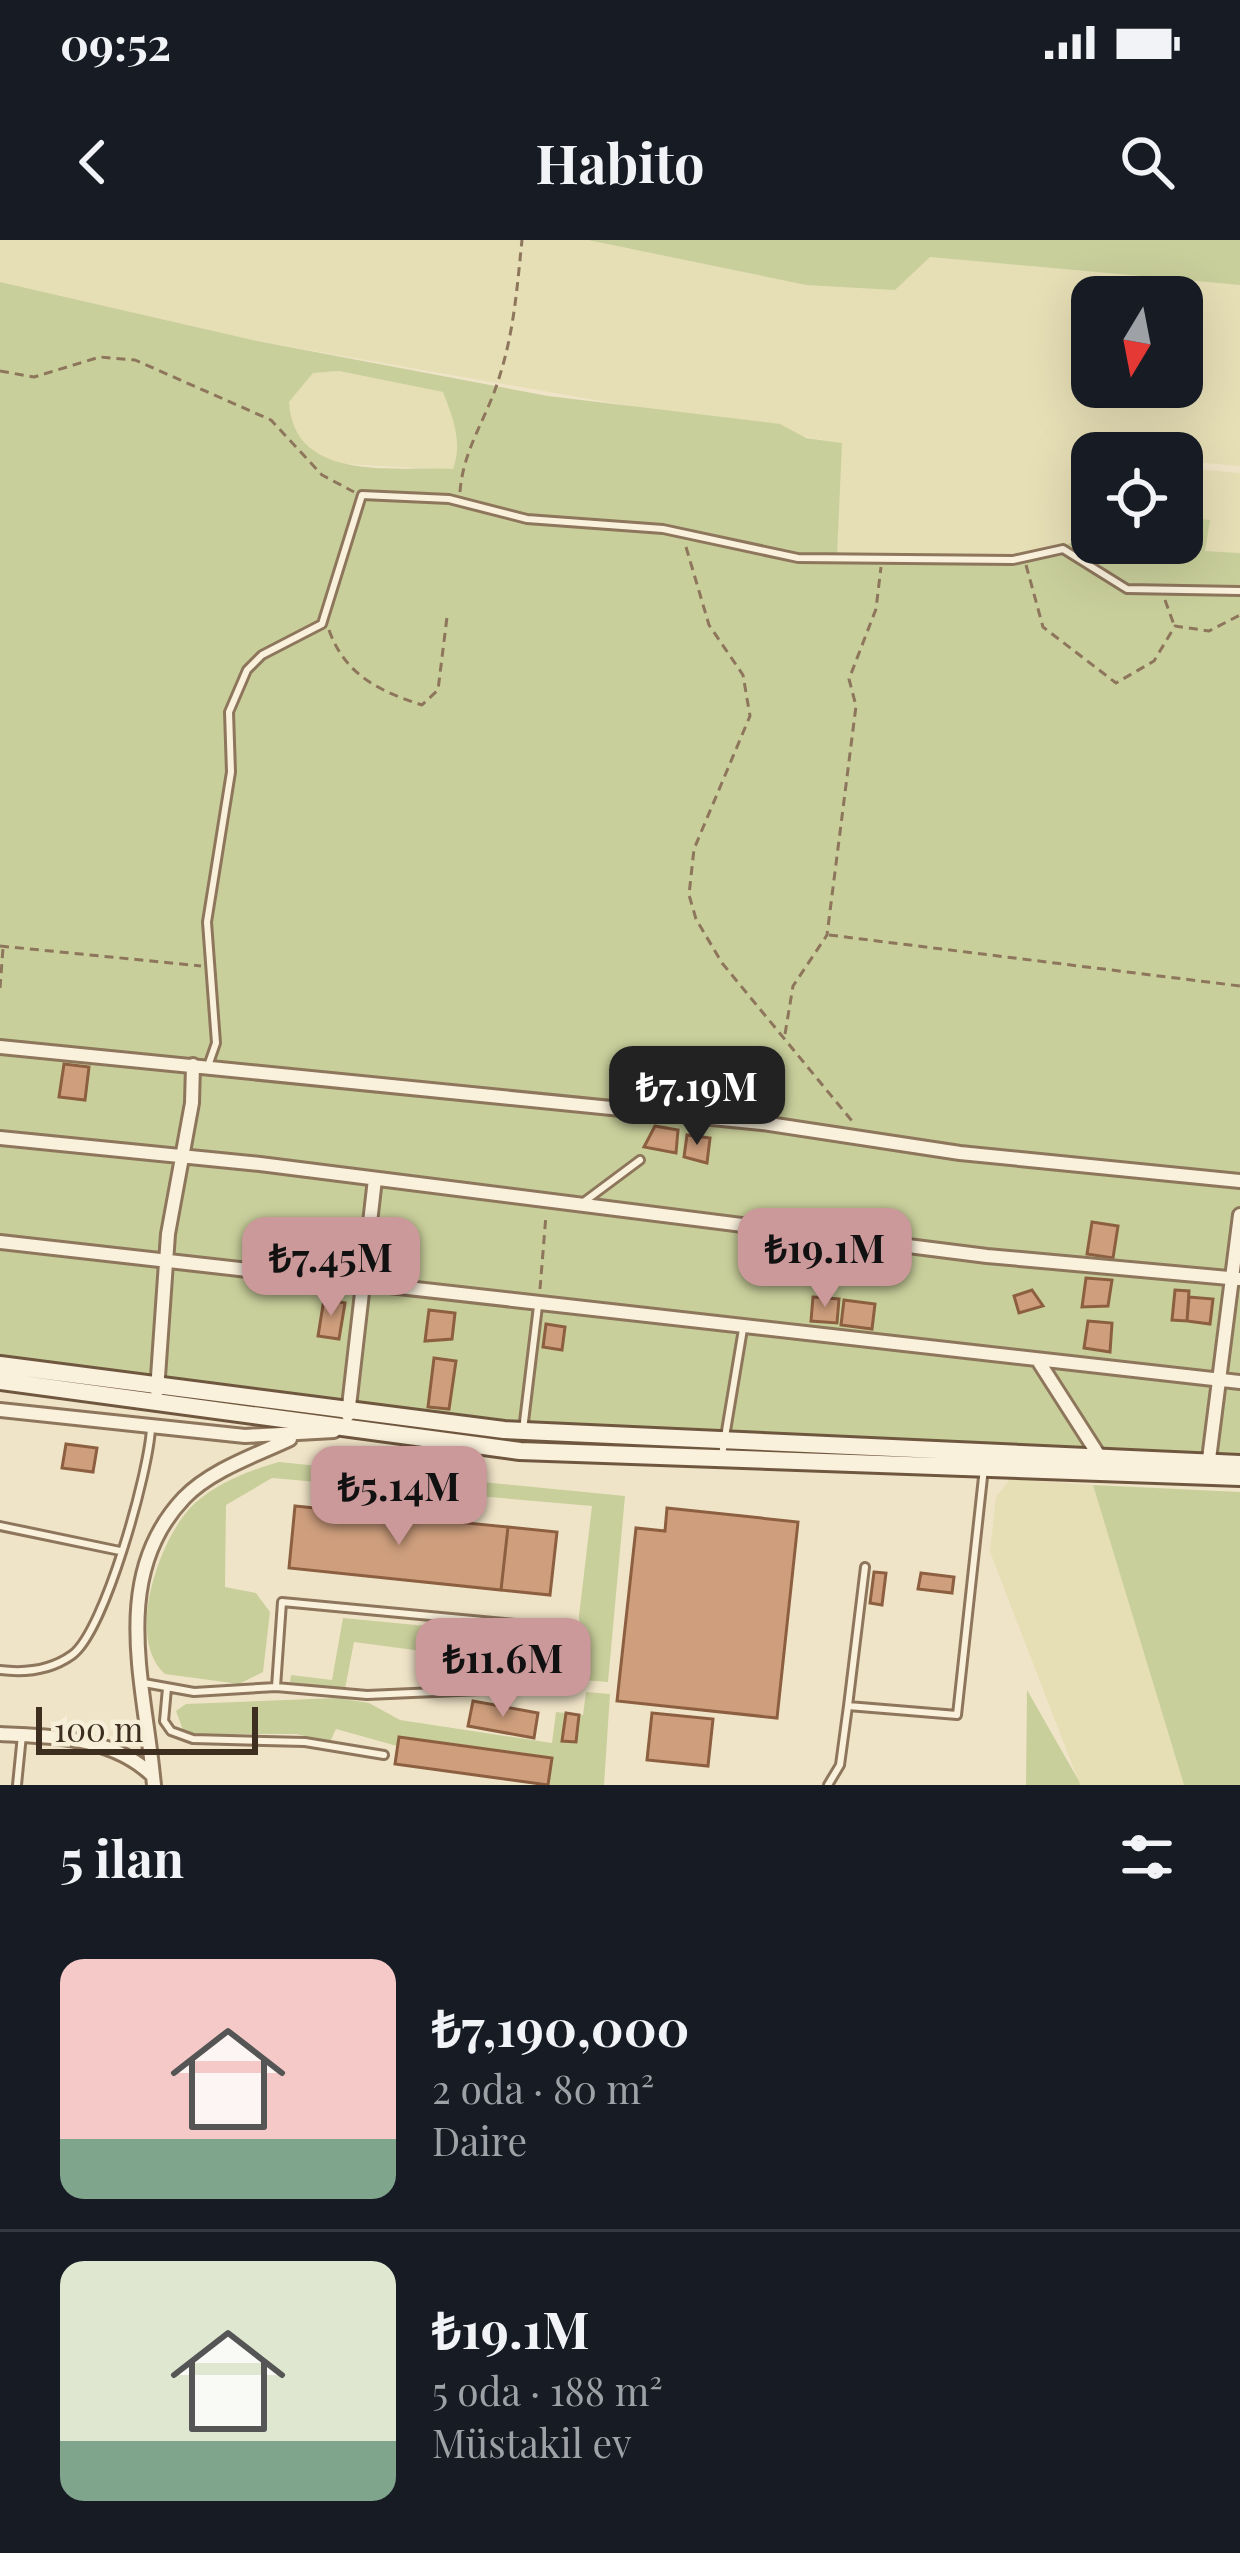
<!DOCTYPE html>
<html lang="tr">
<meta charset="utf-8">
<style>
:root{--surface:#171b24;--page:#242831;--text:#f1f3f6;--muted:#9ea1a6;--line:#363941;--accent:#cc999b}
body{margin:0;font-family:"Playfair Display",serif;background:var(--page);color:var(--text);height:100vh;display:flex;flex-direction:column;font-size:45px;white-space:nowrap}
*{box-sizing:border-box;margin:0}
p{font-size:39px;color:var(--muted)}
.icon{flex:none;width:66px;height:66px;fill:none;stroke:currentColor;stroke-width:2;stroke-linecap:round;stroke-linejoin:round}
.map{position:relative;height:1545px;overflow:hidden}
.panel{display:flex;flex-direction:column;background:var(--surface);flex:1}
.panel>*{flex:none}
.needle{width:78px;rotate:190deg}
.buttons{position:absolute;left:1071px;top:36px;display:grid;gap:24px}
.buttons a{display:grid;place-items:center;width:132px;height:132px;border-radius:24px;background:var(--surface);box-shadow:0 12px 48px #0002;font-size:60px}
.scale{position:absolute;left:36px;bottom:30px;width:222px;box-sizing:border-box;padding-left:12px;border:6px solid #3d2e20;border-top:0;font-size:33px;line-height:42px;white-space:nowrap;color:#3d2e20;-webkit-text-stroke:9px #f7eed8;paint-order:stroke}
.price{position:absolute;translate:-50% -102px;padding:0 27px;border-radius:24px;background:var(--accent);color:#111;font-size:39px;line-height:78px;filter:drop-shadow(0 3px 6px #0008)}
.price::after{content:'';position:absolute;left:50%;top:72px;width:36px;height:27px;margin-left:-18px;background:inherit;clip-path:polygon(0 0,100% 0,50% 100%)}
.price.active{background:#222;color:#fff}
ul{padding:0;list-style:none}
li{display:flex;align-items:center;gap:36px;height:300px;padding:0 60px}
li+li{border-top:3px solid var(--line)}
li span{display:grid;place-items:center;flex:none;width:336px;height:240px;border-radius:24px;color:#555}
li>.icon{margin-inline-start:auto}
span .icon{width:144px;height:144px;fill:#fffc;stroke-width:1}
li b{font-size:51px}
h2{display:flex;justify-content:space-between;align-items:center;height:144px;padding:0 60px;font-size:51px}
.status{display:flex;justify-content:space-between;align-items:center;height:84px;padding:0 60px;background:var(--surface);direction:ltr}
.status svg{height:33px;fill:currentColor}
header{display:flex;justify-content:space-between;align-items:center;height:156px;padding:0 60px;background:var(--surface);font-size:54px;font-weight:700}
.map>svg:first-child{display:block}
.farmland{fill:#e6deb5;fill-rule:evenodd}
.green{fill:#c9cf9b;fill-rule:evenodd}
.building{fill:#cf9f7d;stroke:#8d5f41;stroke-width:3}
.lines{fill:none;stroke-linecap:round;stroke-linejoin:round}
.service-casing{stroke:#8d765c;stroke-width:12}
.minor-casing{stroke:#8d765c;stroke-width:18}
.secondary-casing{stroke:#6f573f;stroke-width:22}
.path{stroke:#8d765c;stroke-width:3;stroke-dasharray:9 6;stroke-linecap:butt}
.service{stroke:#faf1dc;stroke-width:6}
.minor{stroke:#faf1dc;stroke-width:12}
.secondary{stroke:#faf1dc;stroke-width:16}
</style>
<div class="status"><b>09:52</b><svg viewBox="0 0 49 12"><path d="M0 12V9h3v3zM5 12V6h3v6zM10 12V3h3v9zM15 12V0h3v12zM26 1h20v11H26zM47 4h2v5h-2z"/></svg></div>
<header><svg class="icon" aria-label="back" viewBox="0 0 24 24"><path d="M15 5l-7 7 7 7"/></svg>Habito<svg class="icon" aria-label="search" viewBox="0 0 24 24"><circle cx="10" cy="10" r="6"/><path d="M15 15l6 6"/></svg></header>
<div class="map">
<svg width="1240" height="1545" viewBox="0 0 1240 1545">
<rect width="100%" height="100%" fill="#f0e4c8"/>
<path class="farmland" d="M0,0H588L806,45L930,17L1240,45V226L1182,221V213H1092V293L1063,309L1013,320L837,317L841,203L257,101L0,42ZM1092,57H1182V147H1092Z
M339,131L444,152L456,186L459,213L453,230L328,223L303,206L290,182L289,162L313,133Z
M1182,228L1240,233V313L1204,311L1209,281L1182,277Z
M1010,1239L1093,1245L1184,1545H1080L990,1312L996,1257Z"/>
<path class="green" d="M588,0H1240V45L930,17L895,50L806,45Z
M0,42L257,101L548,156L780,184L806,198L842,203L837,316C922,318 1015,335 1092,293V303H1182V277L1210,280L1205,311L1240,313V1217L447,1182L0,1125ZM339,131L443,152C453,178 463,202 453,229C392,226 294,243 289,162L313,133Z
M279,1222L625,1256L608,1442L582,1440L579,1376L592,1266L272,1238L226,1265L225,1347L256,1353L270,1372L263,1432L239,1444L165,1434C124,1398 160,1295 195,1263C217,1243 250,1230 279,1222Z
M1093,1245L1240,1252V1545H1184Z
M343,1378L553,1398L557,1429L354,1402L345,1449L290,1442L291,1435L332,1440Z
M1027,1450L1079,1541L1080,1545H1026Z
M586,1452L610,1454L604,1545H548L551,1518L399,1497L397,1506L336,1489L330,1502L296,1494H196L183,1490L176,1471L186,1464L337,1458L369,1463L400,1480L552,1503L556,1472L583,1475Z"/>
<path class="building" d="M64,824L89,827L85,860L59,857Z
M655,886L678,890L676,913L644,907Z
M687,895L710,898L707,923L684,917Z
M1092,982L1118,986L1113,1018L1087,1014Z
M380,1013L413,1017L409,1041L377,1036Z
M1086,1038L1112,1040L1108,1066L1082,1067Z
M1032,1050L1043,1066L1019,1073L1014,1056Z
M1175,1050L1189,1051L1187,1081L1172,1080Z
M813,1057L839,1059L837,1083L811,1081Z
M1189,1057L1213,1059L1210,1084L1187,1081Z
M324,1059L345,1063L339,1099L318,1096Z
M844,1060L875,1064L872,1089L841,1085Z
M429,1070L455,1073L452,1099L425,1101Z
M1088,1081L1112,1083L1110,1112L1084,1108Z
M546,1084L565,1087L562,1110L543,1107Z
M434,1118L456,1121L449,1169L428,1167Z
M66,1204L97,1208L93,1232L62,1228Z
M295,1266L508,1287L501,1350L289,1328Z
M667,1268L798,1282L777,1478L617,1461L636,1288L665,1291Z
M508,1287L557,1292L550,1355L501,1350Z
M874,1332L886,1333L882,1365L870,1363Z
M921,1333L954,1337L952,1353L918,1349Z
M473,1461L538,1473L534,1498L468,1486Z
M566,1473L579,1475L576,1502L562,1501Z
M652,1473L713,1479L708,1526L647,1520Z
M399,1497L552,1518L548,1545L395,1524Z"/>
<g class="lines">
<defs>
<path id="service" d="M208,826L216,803L207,682L231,532L229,472L247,430L262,415L322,384L362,255L449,259L527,279L663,289L798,318L1013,320L1063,309L1127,349L1240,351
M581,964L640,920
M523,1190L538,1066
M722,1215L743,1089
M0,1286L120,1311
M0,1430C24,1433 51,1430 72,1415C105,1391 149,1231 151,1188
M144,1443L194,1452L276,1447L282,1362L568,1389L572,1446L367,1455L276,1447
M167,1448L164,1481L171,1491L193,1499L305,1502L384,1515
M848,1466L865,1327
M17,1545L22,1495
M828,1545L840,1525L848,1466L957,1475L984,1228"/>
<path id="minor" d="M0,807L762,883L960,913L1240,941
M0,898L260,924L987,1016L1240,1039
M0,1002L1240,1142
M1039,1122L1103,1222
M157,1151L168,994L192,863L193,825
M0,1170L245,1196L334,1191
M348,1175L375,939
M1208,1227L1240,975
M0,1494C54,1497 112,1496 153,1536L154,1545
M153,1536C144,1442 110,1336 184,1258C211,1230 256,1215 290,1199"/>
<path id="secondary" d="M0,1125L504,1190L1240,1224
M0,1141L520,1211L1240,1237"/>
</defs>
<use href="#service" class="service-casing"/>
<use href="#minor" class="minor-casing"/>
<use href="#secondary" class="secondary-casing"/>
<path class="path" d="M0,131L34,137L100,117L135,120L271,180L322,235L354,252
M460,252C463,209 487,178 499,138C514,92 517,48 522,0
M686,307L709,385L743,435L750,476L694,609L689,655L696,679L722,723L852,881
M1026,325L1043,387L1116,443L1154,421L1175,386L1209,391L1240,375
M1165,360L1174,385
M329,390C345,435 379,451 422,465L438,450L447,377
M829,695L1240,746
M0,706L201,726
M0,748L3,708
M785,794L793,746L827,695L856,466L849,439L876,369L881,327
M540,1049L546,975"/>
<use href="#service" class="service"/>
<use href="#minor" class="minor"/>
<use href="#secondary" class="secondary"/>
</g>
</svg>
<div class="buttons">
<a><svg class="needle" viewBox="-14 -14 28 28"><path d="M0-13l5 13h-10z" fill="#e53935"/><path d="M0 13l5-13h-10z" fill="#9ea1a6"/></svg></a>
<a><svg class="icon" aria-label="locate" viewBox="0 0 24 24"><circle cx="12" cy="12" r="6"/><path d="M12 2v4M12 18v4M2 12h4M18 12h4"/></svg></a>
</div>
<div class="scale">100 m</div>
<b class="price active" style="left:697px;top:908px">₺7.19M</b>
<b class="price" style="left:825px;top:1070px">₺19.1M</b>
<b class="price" style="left:331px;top:1079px">₺7.45M</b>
<b class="price" style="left:399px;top:1308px">₺5.14M</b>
<b class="price" style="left:503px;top:1480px">₺11.6M</b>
</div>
<section class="panel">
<h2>5 ilan<svg class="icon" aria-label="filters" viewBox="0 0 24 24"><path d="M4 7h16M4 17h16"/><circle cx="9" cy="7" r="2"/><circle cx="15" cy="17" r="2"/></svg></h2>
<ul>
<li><span style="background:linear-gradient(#f6c9c9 75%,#7fa58c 0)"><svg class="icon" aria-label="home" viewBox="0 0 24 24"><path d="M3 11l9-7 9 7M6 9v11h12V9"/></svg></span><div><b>₺7,190,000</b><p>2 oda · 80 m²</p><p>Daire</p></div></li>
<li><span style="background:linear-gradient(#dfe7d0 75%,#7fa58c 0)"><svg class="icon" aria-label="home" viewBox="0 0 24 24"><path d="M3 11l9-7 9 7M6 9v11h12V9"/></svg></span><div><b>₺19.1M</b><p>5 oda · 188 m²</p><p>Müstakil ev</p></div></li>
</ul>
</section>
